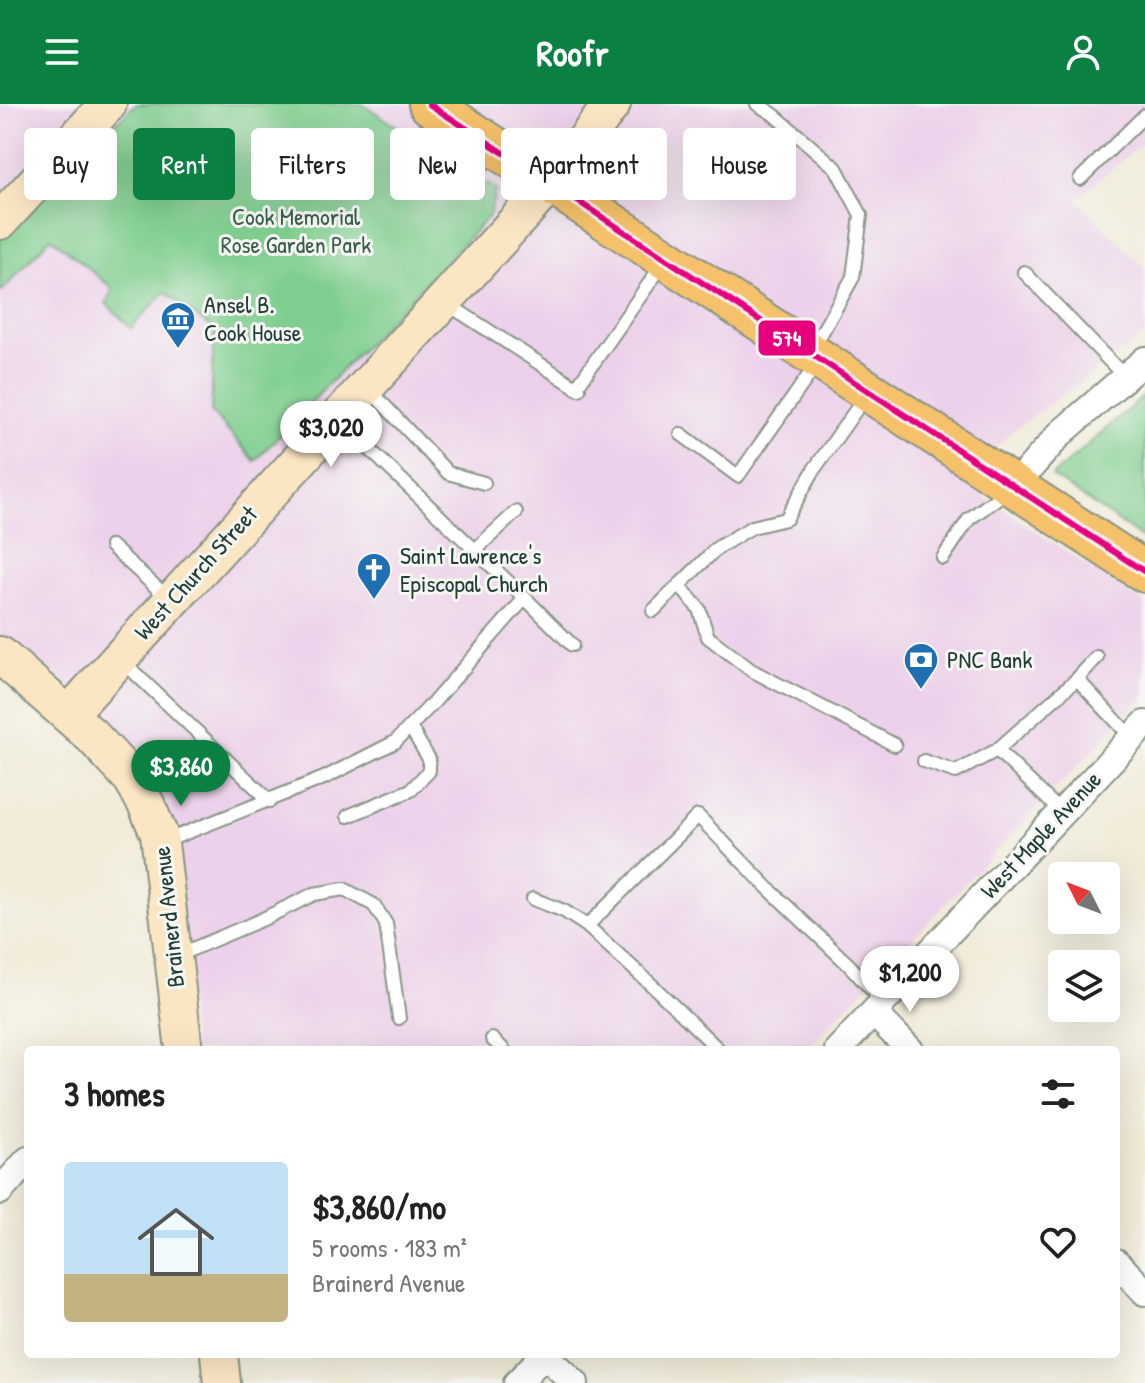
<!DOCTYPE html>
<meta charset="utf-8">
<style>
:root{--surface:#fff;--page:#f2f2f2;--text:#222;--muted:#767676;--line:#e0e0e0;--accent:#0b8043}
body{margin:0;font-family:"Patrick Hand",sans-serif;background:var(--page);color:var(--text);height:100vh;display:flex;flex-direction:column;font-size:30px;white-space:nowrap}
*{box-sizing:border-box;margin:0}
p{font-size:26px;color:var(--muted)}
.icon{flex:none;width:44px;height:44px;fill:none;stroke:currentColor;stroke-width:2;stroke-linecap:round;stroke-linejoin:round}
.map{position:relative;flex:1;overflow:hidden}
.details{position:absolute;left:24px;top:942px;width:1096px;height:312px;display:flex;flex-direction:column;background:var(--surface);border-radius:8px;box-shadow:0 8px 32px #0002}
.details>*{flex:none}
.top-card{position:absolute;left:24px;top:24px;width:1098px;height:72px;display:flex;gap:16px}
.needle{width:52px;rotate:312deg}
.tools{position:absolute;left:1048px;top:758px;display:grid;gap:16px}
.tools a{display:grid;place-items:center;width:72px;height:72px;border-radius:8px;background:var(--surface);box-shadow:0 8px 32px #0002;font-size:40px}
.price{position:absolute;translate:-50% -68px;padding:0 18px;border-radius:28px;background:#fff;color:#222;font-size:26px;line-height:52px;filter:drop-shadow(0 2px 4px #0008)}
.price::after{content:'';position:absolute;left:50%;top:48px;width:24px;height:18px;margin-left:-12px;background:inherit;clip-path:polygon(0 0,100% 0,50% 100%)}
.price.selected{background:var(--accent);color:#fff}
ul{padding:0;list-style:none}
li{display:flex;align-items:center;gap:24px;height:200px;padding:0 40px}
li+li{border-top:2px solid var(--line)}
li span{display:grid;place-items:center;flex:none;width:224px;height:160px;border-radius:8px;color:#555}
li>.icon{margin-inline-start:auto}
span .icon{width:96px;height:96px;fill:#fffc;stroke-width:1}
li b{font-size:34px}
h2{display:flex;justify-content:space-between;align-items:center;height:96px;padding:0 40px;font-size:34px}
.pill{padding:0 28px;border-radius:8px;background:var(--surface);box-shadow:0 8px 32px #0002;font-size:28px;line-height:72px}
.pill.selected{background:var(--accent);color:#fff}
header{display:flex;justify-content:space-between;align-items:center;height:104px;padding:0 40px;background:var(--accent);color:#fff;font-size:36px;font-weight:700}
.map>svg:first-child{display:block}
.built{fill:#ecd1ea}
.green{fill:#7fce8f;stroke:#4f8662;stroke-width:2}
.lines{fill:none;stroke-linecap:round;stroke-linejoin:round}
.lane-casing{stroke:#889486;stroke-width:16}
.street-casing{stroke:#889486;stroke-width:30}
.secondary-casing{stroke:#889486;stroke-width:40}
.primary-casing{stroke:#889486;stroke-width:44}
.lane{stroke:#fff;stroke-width:12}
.street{stroke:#fff;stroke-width:26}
.secondary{stroke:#fbe6c4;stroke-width:36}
.primary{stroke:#f5c16b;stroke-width:40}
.bus-1-casing{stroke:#f6f6f2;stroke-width:12}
.bus-1{stroke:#e5007d;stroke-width:6}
.labels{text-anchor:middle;stroke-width:6;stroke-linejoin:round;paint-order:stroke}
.park-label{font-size:24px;fill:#37614b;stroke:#f6f6f2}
.poi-label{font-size:24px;fill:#1f3d34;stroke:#f6f6f2;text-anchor:start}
.street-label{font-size:24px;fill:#1f3d34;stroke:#f6f6f2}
.line-badge{stroke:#f6f6f2;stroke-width:3}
.badge-label{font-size:22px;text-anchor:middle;font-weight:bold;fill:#fff}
</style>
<header><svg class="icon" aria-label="menu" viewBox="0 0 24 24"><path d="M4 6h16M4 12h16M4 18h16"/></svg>Roofr<svg class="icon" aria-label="person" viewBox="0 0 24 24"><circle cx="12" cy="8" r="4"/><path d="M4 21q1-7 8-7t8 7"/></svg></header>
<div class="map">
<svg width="1145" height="1279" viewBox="0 0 1145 1279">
<rect width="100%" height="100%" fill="#f6f6f2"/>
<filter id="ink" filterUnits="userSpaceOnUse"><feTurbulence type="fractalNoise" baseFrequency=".0125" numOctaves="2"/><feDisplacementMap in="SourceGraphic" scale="16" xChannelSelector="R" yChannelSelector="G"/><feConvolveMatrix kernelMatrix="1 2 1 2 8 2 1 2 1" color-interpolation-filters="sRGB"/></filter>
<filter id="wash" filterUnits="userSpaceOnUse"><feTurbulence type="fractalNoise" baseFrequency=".006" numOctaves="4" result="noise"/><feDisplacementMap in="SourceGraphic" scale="32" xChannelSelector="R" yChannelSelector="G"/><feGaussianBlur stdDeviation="1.8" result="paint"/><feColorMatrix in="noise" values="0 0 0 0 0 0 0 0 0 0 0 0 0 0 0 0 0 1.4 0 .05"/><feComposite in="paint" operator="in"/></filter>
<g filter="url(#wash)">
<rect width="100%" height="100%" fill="#f1ebd8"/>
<path class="built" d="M0,0H1145V37L1076,95L1145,165V230L1009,330L964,380L1145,500V591L806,946H194L169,706L145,665L0,536Z"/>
<path class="green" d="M136,0H362L496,86L489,112L255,357L211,308L214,226L165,188L131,224L106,199L112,187L111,183L51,133L2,187L0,185V131Z
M1145,291V436L1052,372Z"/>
</g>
<g filter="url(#ink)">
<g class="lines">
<defs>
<path id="lane" d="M757,0L773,10L836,64L861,111L853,173L812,246
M1080,75L1145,11
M1024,168L1125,273
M446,199L579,285
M368,284L448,369L484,379
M576,284L662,161
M339,316L525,494
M681,330L738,372L816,261
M111,442L168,494
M475,446L516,408
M943,454L969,415L1008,386
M679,481L699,505L708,533L751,566L895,641
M653,507L717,444L752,423L786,415L815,364L865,293
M1097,553L1077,575L1132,634
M121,556L270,697
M924,657L956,668L997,646
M1062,709L997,646L1077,575
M348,712L411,686L429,667V655L410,623
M163,738L324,674L395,638L433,599L525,494L572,541
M533,795L564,807L587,822
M176,852L261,816L314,790L344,785L374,801L386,820L399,914
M492,935L504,946
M719,946L655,884L587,822L698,712L770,786L849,861L883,898"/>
<path id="street" d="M1014,382L1060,330L1145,256
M874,909L910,946
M838,946L1145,620
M0,1087L28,1056
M1116,1158L1145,1188
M544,1250L575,1279
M517,1279L545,1250"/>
<path id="secondary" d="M0,117L108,0
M0,551L92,632L132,675L147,702L159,730L184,946
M68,611L551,79L575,50L612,0
M219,1250L222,1279"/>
<path id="primary" d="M429,0L1145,468"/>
</defs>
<use href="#lane" class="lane-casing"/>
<use href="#street" class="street-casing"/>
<use href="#secondary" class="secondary-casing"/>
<use href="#primary" class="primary-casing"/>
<use href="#lane" class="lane"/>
<use href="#street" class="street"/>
<use href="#secondary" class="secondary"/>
<use href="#primary" class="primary"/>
<defs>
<path id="bus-1" d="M429,0L1145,468"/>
</defs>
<use href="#bus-1" class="bus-1-casing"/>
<use href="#bus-1" class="bus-1"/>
</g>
</g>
<defs>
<symbol id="museum-pin" viewBox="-11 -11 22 30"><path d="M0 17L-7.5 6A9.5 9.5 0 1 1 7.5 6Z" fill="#1f6fb2" stroke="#f6f6f2"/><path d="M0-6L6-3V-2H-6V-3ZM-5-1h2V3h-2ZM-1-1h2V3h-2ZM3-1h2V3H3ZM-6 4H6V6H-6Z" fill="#fff"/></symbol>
<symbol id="church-pin" viewBox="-11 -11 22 30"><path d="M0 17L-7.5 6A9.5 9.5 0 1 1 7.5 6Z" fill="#1f6fb2" stroke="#f6f6f2"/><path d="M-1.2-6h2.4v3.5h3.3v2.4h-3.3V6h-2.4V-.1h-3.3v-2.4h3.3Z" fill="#fff"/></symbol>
<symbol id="bank-pin" viewBox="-11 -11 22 30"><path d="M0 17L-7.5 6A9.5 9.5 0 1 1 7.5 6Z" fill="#1f6fb2" stroke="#f6f6f2"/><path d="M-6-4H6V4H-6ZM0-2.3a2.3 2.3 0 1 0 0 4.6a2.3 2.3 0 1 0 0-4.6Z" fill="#fff"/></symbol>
</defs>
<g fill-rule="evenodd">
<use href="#museum-pin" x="158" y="195" width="40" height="54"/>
<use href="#church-pin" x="354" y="446" width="40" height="54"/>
<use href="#bank-pin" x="901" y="536" width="40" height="54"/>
</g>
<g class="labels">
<g class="park-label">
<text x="296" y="121">Cook Memorial<tspan x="296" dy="28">Rose Garden Park</tspan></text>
</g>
<g class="poi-label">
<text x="204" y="209">Ansel B.<tspan x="204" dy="28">Cook House</tspan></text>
<text x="400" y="460">Saint Lawrence's<tspan x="400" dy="28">Episcopal Church</tspan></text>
<text x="947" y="564">PNC Bank</text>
</g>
<g class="street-label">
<text transform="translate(196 469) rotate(-48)" y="8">West Church Street</text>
<text transform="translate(1041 731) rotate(-47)" y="8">West Maple Avenue</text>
<text transform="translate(169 813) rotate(-96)" y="8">Brainerd Avenue</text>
</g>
</g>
<rect class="line-badge" x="757" y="215" width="60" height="38" rx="8" fill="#e5007d"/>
<g class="badge-label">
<text x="787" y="242">574</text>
</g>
</svg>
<div class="tools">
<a><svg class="needle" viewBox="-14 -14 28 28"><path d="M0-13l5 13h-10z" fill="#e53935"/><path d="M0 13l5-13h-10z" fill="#767676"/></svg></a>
<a><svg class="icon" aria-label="layers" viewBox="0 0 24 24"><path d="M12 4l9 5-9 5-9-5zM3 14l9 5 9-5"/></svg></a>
</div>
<b class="price" style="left:331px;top:365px">$3,020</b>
<b class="price selected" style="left:181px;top:704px">$3,860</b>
<b class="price" style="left:910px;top:910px">$1,200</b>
<div class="top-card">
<a class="pill">Buy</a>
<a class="pill selected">Rent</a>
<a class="pill">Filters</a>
<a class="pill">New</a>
<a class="pill">Apartment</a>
<a class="pill">House</a>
</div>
<section class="details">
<h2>3 homes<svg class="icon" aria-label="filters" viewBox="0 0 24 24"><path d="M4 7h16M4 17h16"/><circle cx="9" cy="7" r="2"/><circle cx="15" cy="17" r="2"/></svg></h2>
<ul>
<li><span style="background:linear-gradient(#bfe0f5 70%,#c2b280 0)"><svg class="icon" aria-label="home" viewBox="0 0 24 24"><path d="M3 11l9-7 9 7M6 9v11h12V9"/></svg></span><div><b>$3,860/mo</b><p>5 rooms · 183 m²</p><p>Brainerd Avenue</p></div><svg class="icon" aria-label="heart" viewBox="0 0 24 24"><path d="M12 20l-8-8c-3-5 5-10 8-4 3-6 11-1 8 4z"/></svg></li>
</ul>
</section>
</div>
